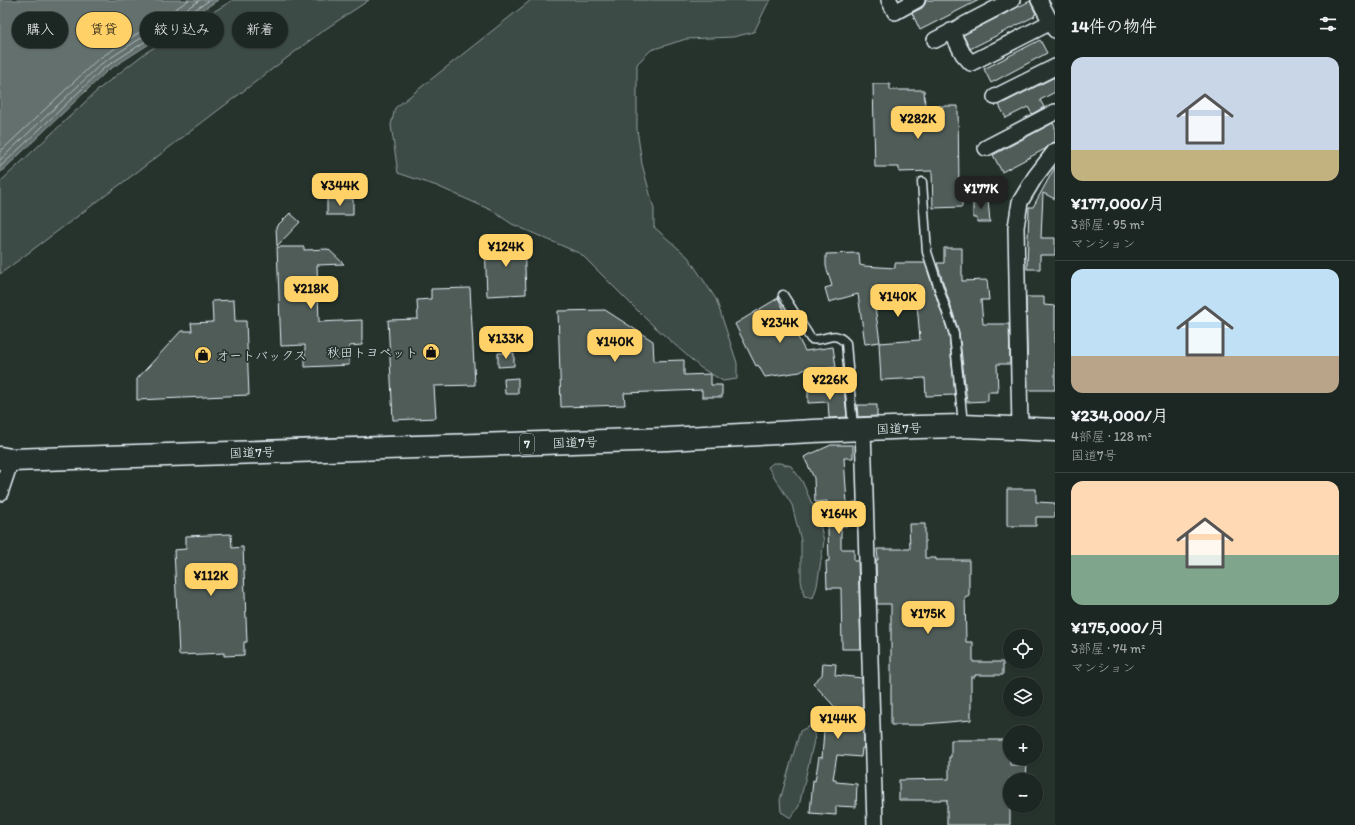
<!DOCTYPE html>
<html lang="ja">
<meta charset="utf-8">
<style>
:root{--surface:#1c2622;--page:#29322f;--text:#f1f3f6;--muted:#a0a5a5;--line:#3a4340;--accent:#ffd166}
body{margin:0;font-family:Itim,"Klee One",sans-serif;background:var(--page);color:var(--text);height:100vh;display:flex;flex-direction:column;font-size:15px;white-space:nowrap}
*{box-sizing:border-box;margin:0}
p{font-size:13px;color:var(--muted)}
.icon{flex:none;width:22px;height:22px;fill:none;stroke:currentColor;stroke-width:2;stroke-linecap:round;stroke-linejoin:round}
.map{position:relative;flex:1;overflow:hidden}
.sheet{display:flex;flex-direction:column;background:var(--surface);width:300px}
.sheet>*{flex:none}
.guide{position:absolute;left:12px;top:12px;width:380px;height:36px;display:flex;gap:8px}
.fabs{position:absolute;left:1003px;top:629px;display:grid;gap:8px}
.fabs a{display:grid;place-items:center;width:40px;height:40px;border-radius:50%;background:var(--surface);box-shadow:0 1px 3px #0004,0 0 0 1px var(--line);font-size:20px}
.price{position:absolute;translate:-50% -34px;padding:0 9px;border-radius:8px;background:var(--accent);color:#111;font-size:13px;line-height:26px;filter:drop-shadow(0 1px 2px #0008)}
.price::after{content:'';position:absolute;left:50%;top:24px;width:12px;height:9px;margin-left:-6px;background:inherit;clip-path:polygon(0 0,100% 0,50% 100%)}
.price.active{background:#222;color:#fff}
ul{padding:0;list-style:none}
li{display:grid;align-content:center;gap:8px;height:212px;padding:0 16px}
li+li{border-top:1px solid var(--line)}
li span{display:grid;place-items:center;height:124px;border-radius:12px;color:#555}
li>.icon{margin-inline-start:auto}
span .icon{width:72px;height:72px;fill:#fffc;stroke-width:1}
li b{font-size:17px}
h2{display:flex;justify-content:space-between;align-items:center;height:48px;padding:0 16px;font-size:17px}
.pill{padding:0 14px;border-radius:18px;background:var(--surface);box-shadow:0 1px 3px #0004,0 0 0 1px var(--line);font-size:14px;line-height:36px}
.pill.active{background:var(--accent);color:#111}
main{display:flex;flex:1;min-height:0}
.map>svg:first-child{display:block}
.green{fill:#3e4b47;stroke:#939ea0}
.water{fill:#636f6d;stroke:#98a3a5}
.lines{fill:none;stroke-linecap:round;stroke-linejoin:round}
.shore{stroke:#b3bdc0;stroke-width:1}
.building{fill:#505c59;stroke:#e8f1f8}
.lane-casing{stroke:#e8f1f8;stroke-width:11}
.street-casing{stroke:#e8f1f8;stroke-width:18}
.highway-casing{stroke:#e8f1f8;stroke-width:25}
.lane{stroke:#26332d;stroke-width:8}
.street{stroke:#26332d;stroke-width:15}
.highway{stroke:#26332d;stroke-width:22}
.labels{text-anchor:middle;stroke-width:3.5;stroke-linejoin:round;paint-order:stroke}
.shield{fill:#26332d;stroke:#aeb8bb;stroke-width:1}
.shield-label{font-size:12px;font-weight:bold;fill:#e8f1f8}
.poi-label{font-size:13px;fill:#e8f1f8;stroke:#26332d;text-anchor:end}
.street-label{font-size:13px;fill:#e8f1f8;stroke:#26332d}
</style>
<main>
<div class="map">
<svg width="1055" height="825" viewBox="0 0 1055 825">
<rect width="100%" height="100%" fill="#26332d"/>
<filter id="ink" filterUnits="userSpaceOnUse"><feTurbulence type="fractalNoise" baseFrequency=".025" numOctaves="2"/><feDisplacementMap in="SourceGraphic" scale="8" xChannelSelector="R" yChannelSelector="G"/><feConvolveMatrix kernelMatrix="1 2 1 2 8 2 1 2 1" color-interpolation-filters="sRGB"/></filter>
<g filter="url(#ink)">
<path class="green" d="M233,0H369L321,32L141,169L0,274V182L99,89L145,53Z
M531,0H771L767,5L754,32L733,37L686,39L651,50L637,64V129L642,164L654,209V227L688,257L716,299L737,363V379L723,381L701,368L647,320L581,254L512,224L491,210L437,186L398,173L391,125L395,108Z
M773,463H780L791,466L802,481L819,520L824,541L817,586L813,598L804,596L801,580V541L792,505L768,467Z
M810,726L815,736L799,806L791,818L781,812L780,800L800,731Z"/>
<path class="water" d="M0,0H218L107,71L0,173Z"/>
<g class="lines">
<path class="shore" d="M0,152L97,60L189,0
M0,160L101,64L200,0
M0,167L104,68L210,0"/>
</g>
<path class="building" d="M926,0H979L920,30L912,13L922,8L925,4Z
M1030,1L1036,14L1034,15L1035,16L970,49L963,35Z
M1040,40L1047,53L991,83L984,69Z
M1055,77V92L1040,100L1044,107L1032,114L1028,107L1006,118L999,105Z
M873,84H890V90H924L925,106H958L959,189H962V207L933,208L932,171L899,172V167H875Z
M1053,123L1055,127V142L1051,143L1045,149L1002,172L993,155Z
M1055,167V199L1043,193L1041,238H1055V255H1040V269H1027L1029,207H1033Z
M327,199H353V215H327Z
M973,199H988L990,222H977V218H973Z
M290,213L300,222L277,246L276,227Z
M524,240L526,294L487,296L485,243Z
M277,247H304V250L328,249L344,264L317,265L319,322L362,320V345L349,346V365L305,367V345L281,346Z
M944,248H962V281L987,280L989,300H981L983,324H1009L1010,364H997L998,392H988V401L967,402L959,332L937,263H944Z
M859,253L860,265L864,266L895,268V263H925L949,335L955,395L926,396L925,378L881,380L879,343L920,340L918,315L917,307H875L880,342L865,344L858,294L829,302L825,288L832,286L826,266V254Z
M470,288L475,385L434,386L436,418L393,420L388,320L418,319L417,300L431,299V289Z
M1026,297H1044V305L1055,306V390H1028Z
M778,298L805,351L833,347L836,367L807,371V368L800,372L765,377L758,365L756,366L735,324Z
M234,300L235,321H246L249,395L137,400V379L181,331H192L191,323L213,322L212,301Z
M605,310L653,341L654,361L684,360V375L711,374V385H722V397H702V390L624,393L625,405L561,407L558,311Z
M498,353H514V366L498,367Z
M518,378V394H505L504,379Z
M844,388L847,417L829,418L828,402L808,403V390Z
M857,405H877V416L858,417Z
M831,445H853V458H844L847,503L856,502L857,521H849V526H841V549H854V561H858L861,649H842L841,588H827L826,561H829L827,501L815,502L814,478L804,457Z
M1007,489H1036V502L1055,503V517H1036V526H1007Z
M909,524H925V558H936V560H969V597H965L966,642H973V662H1003V675H975V677H971V720L925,724V725H891V604H877L876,560H878L877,549H910Z
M231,534L232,548L243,547L247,642H244V655L224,656V653L179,655L174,550L186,549V536Z
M823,663L836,664L835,675L862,678L864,748H862L861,757L837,755L833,779H836V782L857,784L856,807L836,806V815L810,813L813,780L815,781L819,757L822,758L824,730L818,729L820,712L842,715L813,683L822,675Z
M951,740H1010V765H1027L1026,778H1010V825H947V800H899V780L949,779V757H951Z"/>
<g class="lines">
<defs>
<path id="lane" d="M922,182L927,252L954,334L963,424
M783,295L811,339C826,343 832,328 846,343L853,428"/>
<path id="street" d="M889,0L895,12L917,0
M1039,0L1055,30
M951,31L963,54L971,63L1051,22
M935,40L1012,0
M995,97L1055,67
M986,148L1055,112
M1020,428L1016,227L1020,202L1035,177L1055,151
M863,429L875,825
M0,493L11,460"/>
<path id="highway" d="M0,458L11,460L667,439L813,431L918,427L963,426L1055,430"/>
</defs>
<use href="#lane" class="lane-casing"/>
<use href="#street" class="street-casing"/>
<use href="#highway" class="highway-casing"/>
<use href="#lane" class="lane"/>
<use href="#street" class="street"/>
<use href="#highway" class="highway"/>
</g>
</g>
<defs>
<symbol id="shop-disc" viewBox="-11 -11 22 22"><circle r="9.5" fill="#ffd166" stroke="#26332d"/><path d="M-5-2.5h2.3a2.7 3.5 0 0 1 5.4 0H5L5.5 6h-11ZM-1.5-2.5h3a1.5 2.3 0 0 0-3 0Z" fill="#111"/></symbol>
</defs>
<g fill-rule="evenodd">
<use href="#shop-disc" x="421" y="342" width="20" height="20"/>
<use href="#shop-disc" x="193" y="345" width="20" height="20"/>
</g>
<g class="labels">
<rect class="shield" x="520" y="434" width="14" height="20" rx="3"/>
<g class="shield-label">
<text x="527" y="448">7</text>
</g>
<g class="poi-label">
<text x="418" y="357">秋田トヨペット</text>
<text x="216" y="360" text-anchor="start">オートバックス</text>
</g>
<g class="street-label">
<text transform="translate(899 428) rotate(-2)" y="5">国道7号</text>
<text transform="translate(575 442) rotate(-2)" y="5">国道7号</text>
<text transform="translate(252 452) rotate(-2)" y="5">国道7号</text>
</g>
</g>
</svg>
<div class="fabs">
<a><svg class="icon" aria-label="locate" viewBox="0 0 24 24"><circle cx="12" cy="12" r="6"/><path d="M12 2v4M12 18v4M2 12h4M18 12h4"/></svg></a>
<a><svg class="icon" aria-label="layers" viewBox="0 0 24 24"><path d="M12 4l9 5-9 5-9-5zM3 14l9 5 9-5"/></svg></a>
<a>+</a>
<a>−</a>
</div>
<b class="price" style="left:918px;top:140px">¥282K</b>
<b class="price" style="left:340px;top:207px">¥344K</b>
<b class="price active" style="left:981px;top:210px">¥177K</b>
<b class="price" style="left:506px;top:268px">¥124K</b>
<b class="price" style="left:311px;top:310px">¥218K</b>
<b class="price" style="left:898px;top:318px">¥140K</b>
<b class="price" style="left:780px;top:344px">¥234K</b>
<b class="price" style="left:506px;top:360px">¥133K</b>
<b class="price" style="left:615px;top:363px">¥140K</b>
<b class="price" style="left:830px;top:401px">¥226K</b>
<b class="price" style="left:839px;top:535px">¥164K</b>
<b class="price" style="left:211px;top:597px">¥112K</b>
<b class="price" style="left:928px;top:635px">¥175K</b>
<b class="price" style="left:838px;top:740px">¥144K</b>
<div class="guide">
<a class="pill">購入</a>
<a class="pill active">賃貸</a>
<a class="pill">絞り込み</a>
<a class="pill">新着</a>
</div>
</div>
<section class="sheet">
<h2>14件の物件<svg class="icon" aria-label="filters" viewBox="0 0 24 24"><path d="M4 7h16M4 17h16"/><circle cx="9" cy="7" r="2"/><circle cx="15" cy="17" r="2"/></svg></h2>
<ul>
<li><span style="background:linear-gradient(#c9d6e8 75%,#c2b280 0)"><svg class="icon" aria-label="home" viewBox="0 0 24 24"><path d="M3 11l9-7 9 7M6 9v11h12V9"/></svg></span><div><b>¥177,000/月</b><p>3部屋 · 95 m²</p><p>マンション</p></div></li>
<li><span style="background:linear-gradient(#bfe0f5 70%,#b9a48a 0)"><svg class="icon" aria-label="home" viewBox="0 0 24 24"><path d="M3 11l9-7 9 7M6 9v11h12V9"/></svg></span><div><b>¥234,000/月</b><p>4部屋 · 128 m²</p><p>国道7号</p></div></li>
<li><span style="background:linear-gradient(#ffd9b3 60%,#7fa58c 0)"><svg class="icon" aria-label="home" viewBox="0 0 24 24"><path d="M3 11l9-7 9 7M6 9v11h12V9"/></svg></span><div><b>¥175,000/月</b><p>3部屋 · 74 m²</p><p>マンション</p></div></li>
</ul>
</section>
</main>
